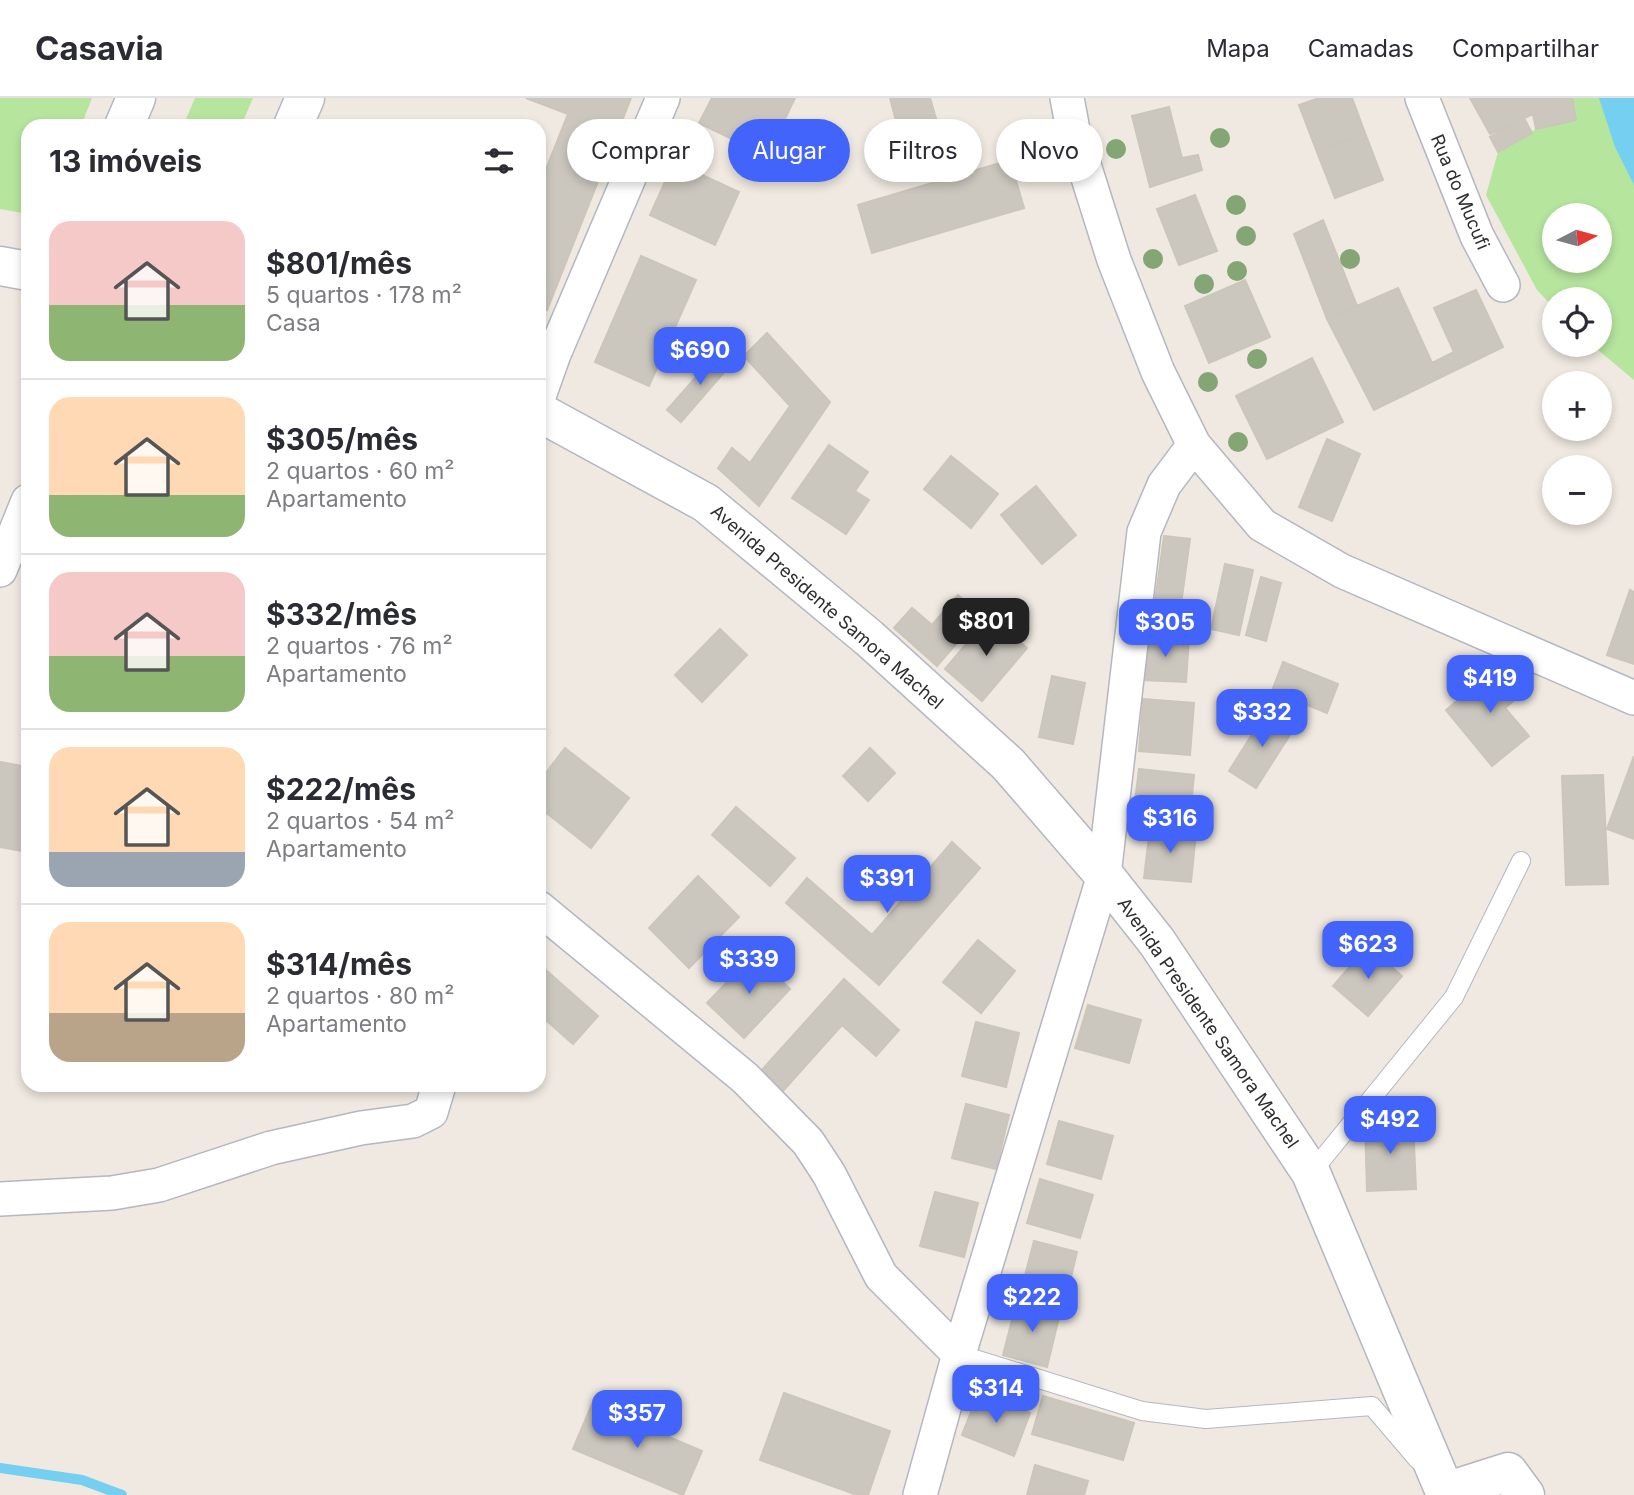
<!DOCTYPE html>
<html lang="pt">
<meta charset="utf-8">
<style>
:root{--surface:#fff;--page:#f2f2f3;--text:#2b2b33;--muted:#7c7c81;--line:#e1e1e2;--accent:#4264fb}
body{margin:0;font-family:Inter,sans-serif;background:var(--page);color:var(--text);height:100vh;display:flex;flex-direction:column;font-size:26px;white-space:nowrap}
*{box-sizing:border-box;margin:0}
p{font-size:23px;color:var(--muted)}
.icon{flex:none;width:38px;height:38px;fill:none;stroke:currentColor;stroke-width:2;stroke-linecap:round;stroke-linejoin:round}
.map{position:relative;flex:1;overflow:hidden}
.drawer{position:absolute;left:21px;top:21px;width:525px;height:973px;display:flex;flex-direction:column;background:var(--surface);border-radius:21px;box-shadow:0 4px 10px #0003}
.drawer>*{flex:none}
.hud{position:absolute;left:567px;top:21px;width:665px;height:63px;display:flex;gap:14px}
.needle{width:46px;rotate:84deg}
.fabs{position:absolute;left:1542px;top:105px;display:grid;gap:14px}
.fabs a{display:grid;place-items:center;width:70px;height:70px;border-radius:50%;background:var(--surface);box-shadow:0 4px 10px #0003;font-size:35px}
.price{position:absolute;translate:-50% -60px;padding:0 16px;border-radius:14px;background:var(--accent);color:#fff;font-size:23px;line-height:46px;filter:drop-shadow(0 2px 4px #0008)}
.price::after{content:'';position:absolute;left:50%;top:42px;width:21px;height:16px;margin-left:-10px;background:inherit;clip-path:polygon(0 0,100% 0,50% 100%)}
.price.current{background:#222;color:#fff}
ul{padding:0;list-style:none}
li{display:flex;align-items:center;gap:21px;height:175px;padding:0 28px}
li+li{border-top:2px solid var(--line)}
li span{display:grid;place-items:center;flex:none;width:196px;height:140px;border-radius:21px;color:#555}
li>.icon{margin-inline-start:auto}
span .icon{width:84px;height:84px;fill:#fffc;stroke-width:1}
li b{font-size:30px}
h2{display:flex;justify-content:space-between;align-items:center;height:84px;padding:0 28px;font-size:30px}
.pill{padding:0 24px;border-radius:32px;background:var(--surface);box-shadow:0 4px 10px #0003;font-size:24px;line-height:63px}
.pill.current{background:var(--accent);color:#fff}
header{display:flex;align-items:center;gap:42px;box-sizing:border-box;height:98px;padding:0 35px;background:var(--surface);border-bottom:2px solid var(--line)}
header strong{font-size:33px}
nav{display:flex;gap:38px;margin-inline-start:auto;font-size:24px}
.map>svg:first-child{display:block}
.green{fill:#b6e59e;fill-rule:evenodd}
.water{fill:#75cff0}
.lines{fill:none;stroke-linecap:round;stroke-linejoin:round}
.stream{stroke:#75cff0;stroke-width:10}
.building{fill:#cbc7bf;stroke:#cbc5ba;stroke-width:2}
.service-casing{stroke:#b4b7c1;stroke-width:20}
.minor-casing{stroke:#b4b7c1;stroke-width:36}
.tertiary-casing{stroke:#b4b7c1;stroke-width:41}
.secondary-casing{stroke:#b4b7c1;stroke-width:41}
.service{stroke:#fff;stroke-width:18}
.minor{stroke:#fff;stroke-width:33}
.tertiary{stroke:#fff;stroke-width:38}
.secondary{stroke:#fff;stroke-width:38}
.tree{fill:#84a574}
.labels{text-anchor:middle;stroke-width:5;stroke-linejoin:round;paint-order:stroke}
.street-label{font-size:18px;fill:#2e2e2e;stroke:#fff}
</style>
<header>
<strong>Casavia</strong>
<nav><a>Mapa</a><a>Camadas</a><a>Compartilhar</a></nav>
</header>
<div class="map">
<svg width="1634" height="1397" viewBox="0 0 1634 1397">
<rect width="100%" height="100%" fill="#efe9e1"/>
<path class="green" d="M0,0H92L81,28H28V116L0,111Z
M195,0H253L241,28H183Z
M1572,0H1634V282L1592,247H1600V201H1554V210L1537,192L1486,97L1498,54L1536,31L1576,22ZM1554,117H1600V163H1554Z"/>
<path class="water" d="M1599,0H1634V87L1615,49Z"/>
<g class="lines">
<path class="stream" d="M0,1370L82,1382L122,1397"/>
</g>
<path class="building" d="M526,0H631L547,212L539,208V89L568,16Z
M712,0H795L767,58L699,25Z
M890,0H930L937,24L899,34Z
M1319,0H1352L1365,35L1317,54L1299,7Z
M1470,0H1572L1576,22L1536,31L1533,16L1490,36Z
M1169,9L1182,60L1198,57L1202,72L1150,89L1132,18Z
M1524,20L1532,35L1498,54L1490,39Z
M1365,35L1383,82L1335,100L1317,54Z
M1010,62L1024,110L872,155L858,107Z
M674,64L739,94L715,147L650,117Z
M1195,97L1217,153L1179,167L1157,111Z
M1323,122L1357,208L1327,221L1294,136Z
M641,158L696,182L649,288L595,264Z
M1245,182L1270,239L1209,265L1185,208Z
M1398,190L1432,265L1454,254L1434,210L1476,192L1503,249L1374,312L1327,221Z
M767,235L830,304L759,408L718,370L732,350L750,365L790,308L744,258Z
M719,253L732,265L681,324L667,312Z
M1312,260L1343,324L1267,361L1236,298Z
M1327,341L1360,356L1332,423L1299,409Z
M829,347L868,374L855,393L869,402L846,436L792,400Z
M951,358L998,396L971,430L924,391Z
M1036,388L1076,437L1042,466L1001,417Z
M1164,438L1190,441L1179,521L1153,518Z
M1225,466L1253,472L1239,537L1211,531Z
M1261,479L1281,485L1266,543L1246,537Z
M1630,492L1634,494V566L1607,557Z
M958,497L981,517L937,568L894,530L912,510L932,527Z
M990,518L1027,550L982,603L945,571Z
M720,531L747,557L702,604L675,577Z
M1144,537L1189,540L1186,584L1142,582Z
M1283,564L1338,586L1327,615L1272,593Z
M1500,566L1524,594L1505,610L1529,638L1492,668L1446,612Z
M1052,578L1085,585L1073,646L1039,639Z
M1143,601L1194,605L1190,657L1139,653Z
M1268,611L1295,629L1256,690L1229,673Z
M565,650L629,700L591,750L539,709V684Z
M870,650L895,675L868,703L843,678Z
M1634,658V741L1607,731Z
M0,664L28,669V754L0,749Z
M1139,671L1194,677L1190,718L1134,711Z
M1603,677L1608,786L1566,787L1562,678Z
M736,709L795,760L770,788L712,737Z
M1150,730L1196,735L1191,784L1144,780Z
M952,744L980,770L879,887L786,805L807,780L872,837Z
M698,778L739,819L689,870L649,830Z
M978,842L1015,873L981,915L943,884Z
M1368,848L1402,878L1368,918L1333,888Z
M754,856L790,891L744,940L707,905Z
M539,866L598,918L573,946L539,916Z
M844,881L899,932L876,958L842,927L782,994L760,974Z
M1088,907L1141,922L1129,965L1075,950Z
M976,924L1019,935L1006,989L962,978Z
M304,987H357V993Z
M966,1006L1009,1017L996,1071L952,1060Z
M1059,1023L1113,1038L1101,1081L1047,1066Z
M1413,1023L1416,1091L1367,1093L1365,1025Z
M1040,1081L1093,1097L1080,1140L1027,1125Z
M935,1094L978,1105L964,1159L920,1148Z
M1034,1143L1077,1154L1064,1208L1020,1197Z
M1017,1203L1060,1215L1047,1269L1003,1257Z
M784,1295L890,1333L868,1397H857L760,1362Z
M978,1296L1030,1315L1014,1358L962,1337Z
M1043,1298L1134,1325L1123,1362L1032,1336Z
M592,1306L702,1353L683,1397L573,1351Z
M1035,1367L1088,1383L1084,1397H1027Z"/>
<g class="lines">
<defs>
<path id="service" d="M1311,1075L1454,899L1521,763
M959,1256L1142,1313L1206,1321L1372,1308L1418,1362"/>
<path id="minor" d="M1067,0L1073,32L1114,162L1158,274L1194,347L1262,427L1342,473L1634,600
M1422,0L1477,138L1503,187
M539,298L554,256L663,0
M0,472L28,403
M539,810L745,980L808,1044L829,1076L881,1178L959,1256
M0,1101L112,1095L159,1087L271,1050L361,1030L413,1023L431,1014L439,987
M920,1397L959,1256L1104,777L1144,434L1164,387L1194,347"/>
<path id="tertiary" d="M124,28L136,0
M293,28L305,0"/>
<path id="secondary" d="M0,168L28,173
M539,314L706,405L869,540L1008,666L1104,777L1157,844L1311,1075L1445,1394L1508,1374L1525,1397"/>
</defs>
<use href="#service" class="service-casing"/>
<use href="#minor" class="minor-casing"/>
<use href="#tertiary" class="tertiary-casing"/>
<use href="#secondary" class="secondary-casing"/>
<use href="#service" class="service"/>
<use href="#minor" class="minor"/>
<use href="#tertiary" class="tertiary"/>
<use href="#secondary" class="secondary"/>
</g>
<g class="tree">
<circle cx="1220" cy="40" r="10"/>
<circle cx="1020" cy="42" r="10"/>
<circle cx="1116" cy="51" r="10"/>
<circle cx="1236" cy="107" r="10"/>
<circle cx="1246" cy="138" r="10"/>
<circle cx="1153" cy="161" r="10"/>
<circle cx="1350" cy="161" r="10"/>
<circle cx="1237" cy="173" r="10"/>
<circle cx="1204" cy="186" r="10"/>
<circle cx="1257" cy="261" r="10"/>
<circle cx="1208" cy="284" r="10"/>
<circle cx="1238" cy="344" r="10"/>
</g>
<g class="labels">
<g class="street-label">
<text transform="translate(1460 94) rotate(67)" y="6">Rua do Mucufi</text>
<text transform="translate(827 509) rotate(41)" y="6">Avenida Presidente Samora Machel</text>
<text transform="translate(1208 925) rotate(55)" y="6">Avenida Presidente Samora Machel</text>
</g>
</g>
</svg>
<div class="fabs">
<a><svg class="needle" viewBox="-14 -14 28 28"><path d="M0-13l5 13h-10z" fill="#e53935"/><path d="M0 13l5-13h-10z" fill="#7c7c81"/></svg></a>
<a><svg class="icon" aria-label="locate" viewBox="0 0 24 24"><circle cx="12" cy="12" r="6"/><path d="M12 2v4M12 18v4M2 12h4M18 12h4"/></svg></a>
<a>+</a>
<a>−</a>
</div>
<b class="price" style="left:700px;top:289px">$690</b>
<b class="price current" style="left:986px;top:560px">$801</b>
<b class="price" style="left:1165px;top:561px">$305</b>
<b class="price" style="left:1490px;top:617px">$419</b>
<b class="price" style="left:1262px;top:651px">$332</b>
<b class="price" style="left:1170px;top:757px">$316</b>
<b class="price" style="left:887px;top:817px">$391</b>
<b class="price" style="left:1368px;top:883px">$623</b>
<b class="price" style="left:749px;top:898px">$339</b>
<b class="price" style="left:1390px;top:1058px">$492</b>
<b class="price" style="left:1032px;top:1236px">$222</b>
<b class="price" style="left:996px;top:1327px">$314</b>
<b class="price" style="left:637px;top:1352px">$357</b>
<div class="hud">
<a class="pill">Comprar</a>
<a class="pill current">Alugar</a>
<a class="pill">Filtros</a>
<a class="pill">Novo</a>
</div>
<section class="drawer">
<h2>13 imóveis<svg class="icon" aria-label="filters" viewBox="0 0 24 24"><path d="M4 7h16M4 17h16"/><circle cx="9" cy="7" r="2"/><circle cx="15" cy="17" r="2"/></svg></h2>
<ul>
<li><span style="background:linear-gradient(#f6c9c9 60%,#8fb573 0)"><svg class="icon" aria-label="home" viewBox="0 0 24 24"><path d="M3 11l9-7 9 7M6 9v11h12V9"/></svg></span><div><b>$801/mês</b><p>5 quartos · 178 m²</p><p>Casa</p></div></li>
<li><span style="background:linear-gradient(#ffd9b3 70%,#8fb573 0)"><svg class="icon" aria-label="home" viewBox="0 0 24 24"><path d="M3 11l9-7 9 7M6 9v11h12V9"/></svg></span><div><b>$305/mês</b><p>2 quartos · 60 m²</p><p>Apartamento</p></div></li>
<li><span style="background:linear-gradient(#f6c9c9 60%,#8fb573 0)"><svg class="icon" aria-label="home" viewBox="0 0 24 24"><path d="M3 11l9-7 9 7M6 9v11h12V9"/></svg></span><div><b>$332/mês</b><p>2 quartos · 76 m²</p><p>Apartamento</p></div></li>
<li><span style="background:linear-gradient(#ffd9b3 75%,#9aa5b1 0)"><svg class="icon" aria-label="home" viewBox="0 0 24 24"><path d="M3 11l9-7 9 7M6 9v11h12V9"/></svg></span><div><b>$222/mês</b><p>2 quartos · 54 m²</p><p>Apartamento</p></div></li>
<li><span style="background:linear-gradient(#ffd9b3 65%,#b9a48a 0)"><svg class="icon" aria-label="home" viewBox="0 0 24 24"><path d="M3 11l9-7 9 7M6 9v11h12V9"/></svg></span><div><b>$314/mês</b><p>2 quartos · 80 m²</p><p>Apartamento</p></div></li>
</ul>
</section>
</div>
